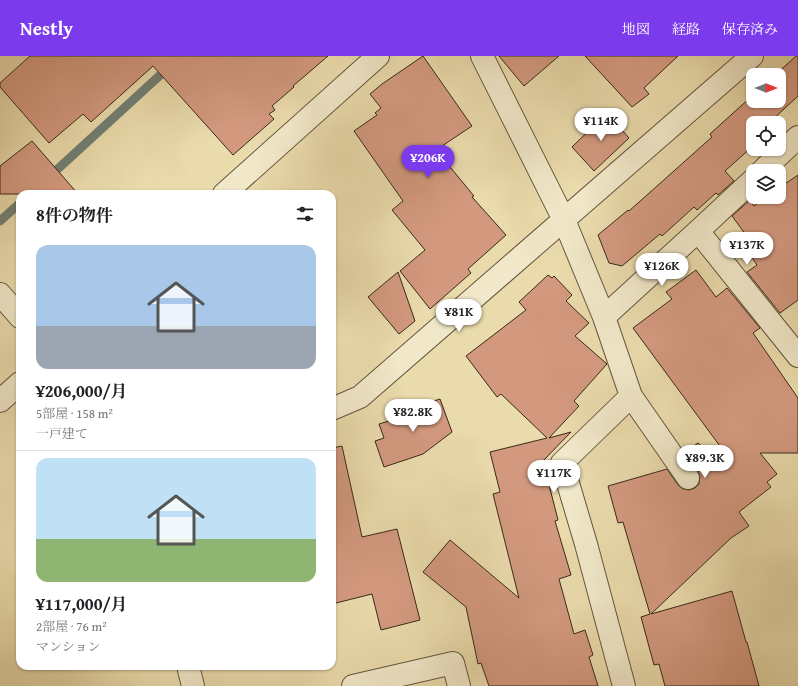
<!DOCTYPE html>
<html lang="ja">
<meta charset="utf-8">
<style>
:root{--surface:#fff;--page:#f6f6f6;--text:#202124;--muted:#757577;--line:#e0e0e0;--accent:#7c3aed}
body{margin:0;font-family:"Gentium Book Plus","Noto Serif JP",serif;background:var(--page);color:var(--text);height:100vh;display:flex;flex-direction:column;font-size:15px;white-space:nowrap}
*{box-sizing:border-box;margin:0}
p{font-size:13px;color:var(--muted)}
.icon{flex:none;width:22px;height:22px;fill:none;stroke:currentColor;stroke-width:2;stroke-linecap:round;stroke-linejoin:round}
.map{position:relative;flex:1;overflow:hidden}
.sheet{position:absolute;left:16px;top:134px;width:320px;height:480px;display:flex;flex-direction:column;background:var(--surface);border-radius:12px;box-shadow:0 1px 3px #0004}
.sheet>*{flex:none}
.needle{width:26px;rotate:90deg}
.fabs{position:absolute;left:746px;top:12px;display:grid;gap:8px}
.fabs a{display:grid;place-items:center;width:40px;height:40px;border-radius:8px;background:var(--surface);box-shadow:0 1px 3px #0004;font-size:20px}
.price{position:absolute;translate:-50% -34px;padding:0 9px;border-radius:14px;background:#fff;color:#222;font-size:13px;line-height:26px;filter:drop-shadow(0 1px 2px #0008)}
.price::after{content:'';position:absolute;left:50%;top:24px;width:12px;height:9px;margin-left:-6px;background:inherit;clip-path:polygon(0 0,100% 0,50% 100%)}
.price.selected{background:var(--accent);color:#fff}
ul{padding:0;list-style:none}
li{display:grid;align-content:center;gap:8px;height:212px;padding:0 20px}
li+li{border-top:1px solid var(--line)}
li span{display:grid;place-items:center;height:124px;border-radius:12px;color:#555}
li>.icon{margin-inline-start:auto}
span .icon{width:72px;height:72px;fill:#fffc;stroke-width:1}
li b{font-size:17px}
h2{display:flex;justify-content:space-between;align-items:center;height:48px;padding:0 20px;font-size:17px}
header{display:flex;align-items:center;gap:24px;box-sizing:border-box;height:56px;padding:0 20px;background:var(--accent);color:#fff}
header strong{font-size:19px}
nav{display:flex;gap:22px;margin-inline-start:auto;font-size:14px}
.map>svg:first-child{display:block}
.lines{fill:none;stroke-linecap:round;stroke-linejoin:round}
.stream{stroke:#728075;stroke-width:9}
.building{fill:#d3997f;stroke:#372a1b}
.minor-casing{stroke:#64563f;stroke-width:24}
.tertiary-casing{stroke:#64563f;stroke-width:24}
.minor{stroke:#f1e8c9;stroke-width:22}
.tertiary{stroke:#f1e8c9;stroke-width:22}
</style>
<header>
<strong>Nestly</strong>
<nav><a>地図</a><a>経路</a><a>保存済み</a></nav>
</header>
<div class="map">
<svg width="798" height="630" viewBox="0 0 798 630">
<rect width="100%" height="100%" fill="#eadbac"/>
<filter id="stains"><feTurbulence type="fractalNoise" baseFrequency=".005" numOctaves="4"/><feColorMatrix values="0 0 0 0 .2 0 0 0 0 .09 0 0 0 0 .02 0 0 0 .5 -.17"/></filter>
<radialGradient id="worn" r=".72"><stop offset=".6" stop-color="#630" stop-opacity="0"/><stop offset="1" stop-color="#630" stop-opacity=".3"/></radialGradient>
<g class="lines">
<path class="stream" d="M49,121L181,0
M0,165L20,147"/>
</g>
<path class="building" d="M30,0H328L293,30L294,31L272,50L275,54L269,58L274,63L233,99L153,10L91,66L83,58L49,87L0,31V27Z
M423,0L472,70L436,94L474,140L472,141L506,179L468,213L471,217L430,253L400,215L425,194L392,154L403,145L354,75L377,59L375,57L381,52L370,38L382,28Z
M499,0H559L524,30Z
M585,0H678L644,32L649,38L632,51Z
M796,0H798V40L769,67H753V90L725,115L734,125L718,139L716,137L697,154L694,151L662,180L660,178L622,210L609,207L598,179L628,154L629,155L712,81L710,78L753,39V45H779V19H775Z
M607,57L629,82L594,115L572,91Z
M32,85L78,138H0V110Z
M798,119V244L780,257L747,216L757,209L740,183L746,179L732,160L750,144L754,150L766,141H779V132Z
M696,214L716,241L727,232L760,272L753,277L798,342V397H760L777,418L767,426L771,431L739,456L749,470L731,482L651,558L732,535L746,586H747L759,630H665L659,608L654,609L641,561L650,558L623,466L618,467L608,430L667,413L678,429L683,433L689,434L695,432L699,428L700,421L698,415L685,396L698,387L717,404L725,397L633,272L672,243L666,236Z
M398,216L415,265L399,278L368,241Z
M548,219L552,222L554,220L572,239L566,245L589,267L575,280L607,308L574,345L579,350L549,382L571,376L543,405L558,464L555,465L571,519L559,523L574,578L585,574L593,599L589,601L598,630H489L481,607L478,608L466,551L423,516L450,484L519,542L493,438L500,436L490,396L547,382L501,338L497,341L466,300L526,254L519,246Z
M440,343L452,376L423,398L384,411L375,385L384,382L379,368L389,365L387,360Z
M342,390L362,481L397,473L420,564L381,574L372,538L332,548V392Z"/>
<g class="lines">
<defs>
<path id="minor" d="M482,0L564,164L604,261L631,340L562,407L586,488L624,630
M762,115L798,81
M753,124L698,175L798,300
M604,261L698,175
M631,340L688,422
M332,353L360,341L752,0
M353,630L453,607L459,630"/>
<path id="tertiary" d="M224,138L378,0
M0,238L20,261
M0,345L20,327
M188,610L193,630"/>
</defs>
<use href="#minor" class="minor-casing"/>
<use href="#tertiary" class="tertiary-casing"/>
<use href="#minor" class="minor"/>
<use href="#tertiary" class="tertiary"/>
</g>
<rect width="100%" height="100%" filter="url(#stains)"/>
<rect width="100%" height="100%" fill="url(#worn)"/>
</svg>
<div class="fabs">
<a><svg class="needle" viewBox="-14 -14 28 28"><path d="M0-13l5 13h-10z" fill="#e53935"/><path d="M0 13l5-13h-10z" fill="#757577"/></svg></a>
<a><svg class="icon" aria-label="locate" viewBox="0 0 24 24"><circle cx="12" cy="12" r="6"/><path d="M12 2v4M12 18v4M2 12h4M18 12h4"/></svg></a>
<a><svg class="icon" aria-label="layers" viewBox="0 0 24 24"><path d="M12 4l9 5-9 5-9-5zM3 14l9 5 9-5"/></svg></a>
</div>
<b class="price" style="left:601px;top:86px">¥114K</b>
<b class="price selected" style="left:428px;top:123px">¥206K</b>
<b class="price" style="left:747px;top:210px">¥137K</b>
<b class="price" style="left:662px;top:231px">¥126K</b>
<b class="price" style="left:459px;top:277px">¥81K</b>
<b class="price" style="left:413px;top:377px">¥82.8K</b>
<b class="price" style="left:705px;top:423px">¥89.3K</b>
<b class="price" style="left:554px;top:438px">¥117K</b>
<section class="sheet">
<h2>8件の物件<svg class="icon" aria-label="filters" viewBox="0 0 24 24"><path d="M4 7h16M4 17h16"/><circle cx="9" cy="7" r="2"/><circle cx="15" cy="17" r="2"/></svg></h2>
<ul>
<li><span style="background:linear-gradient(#a9c7e8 65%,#9aa5b1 0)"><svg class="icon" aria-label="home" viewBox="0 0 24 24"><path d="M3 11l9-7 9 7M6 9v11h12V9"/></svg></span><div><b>¥206,000/月</b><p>5部屋 · 158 m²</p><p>一戸建て</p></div></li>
<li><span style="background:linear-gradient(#bfe0f5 65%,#8fb573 0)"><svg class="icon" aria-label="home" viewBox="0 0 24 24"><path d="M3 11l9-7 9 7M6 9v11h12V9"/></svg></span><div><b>¥117,000/月</b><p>2部屋 · 76 m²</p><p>マンション</p></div></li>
</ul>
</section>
</div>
